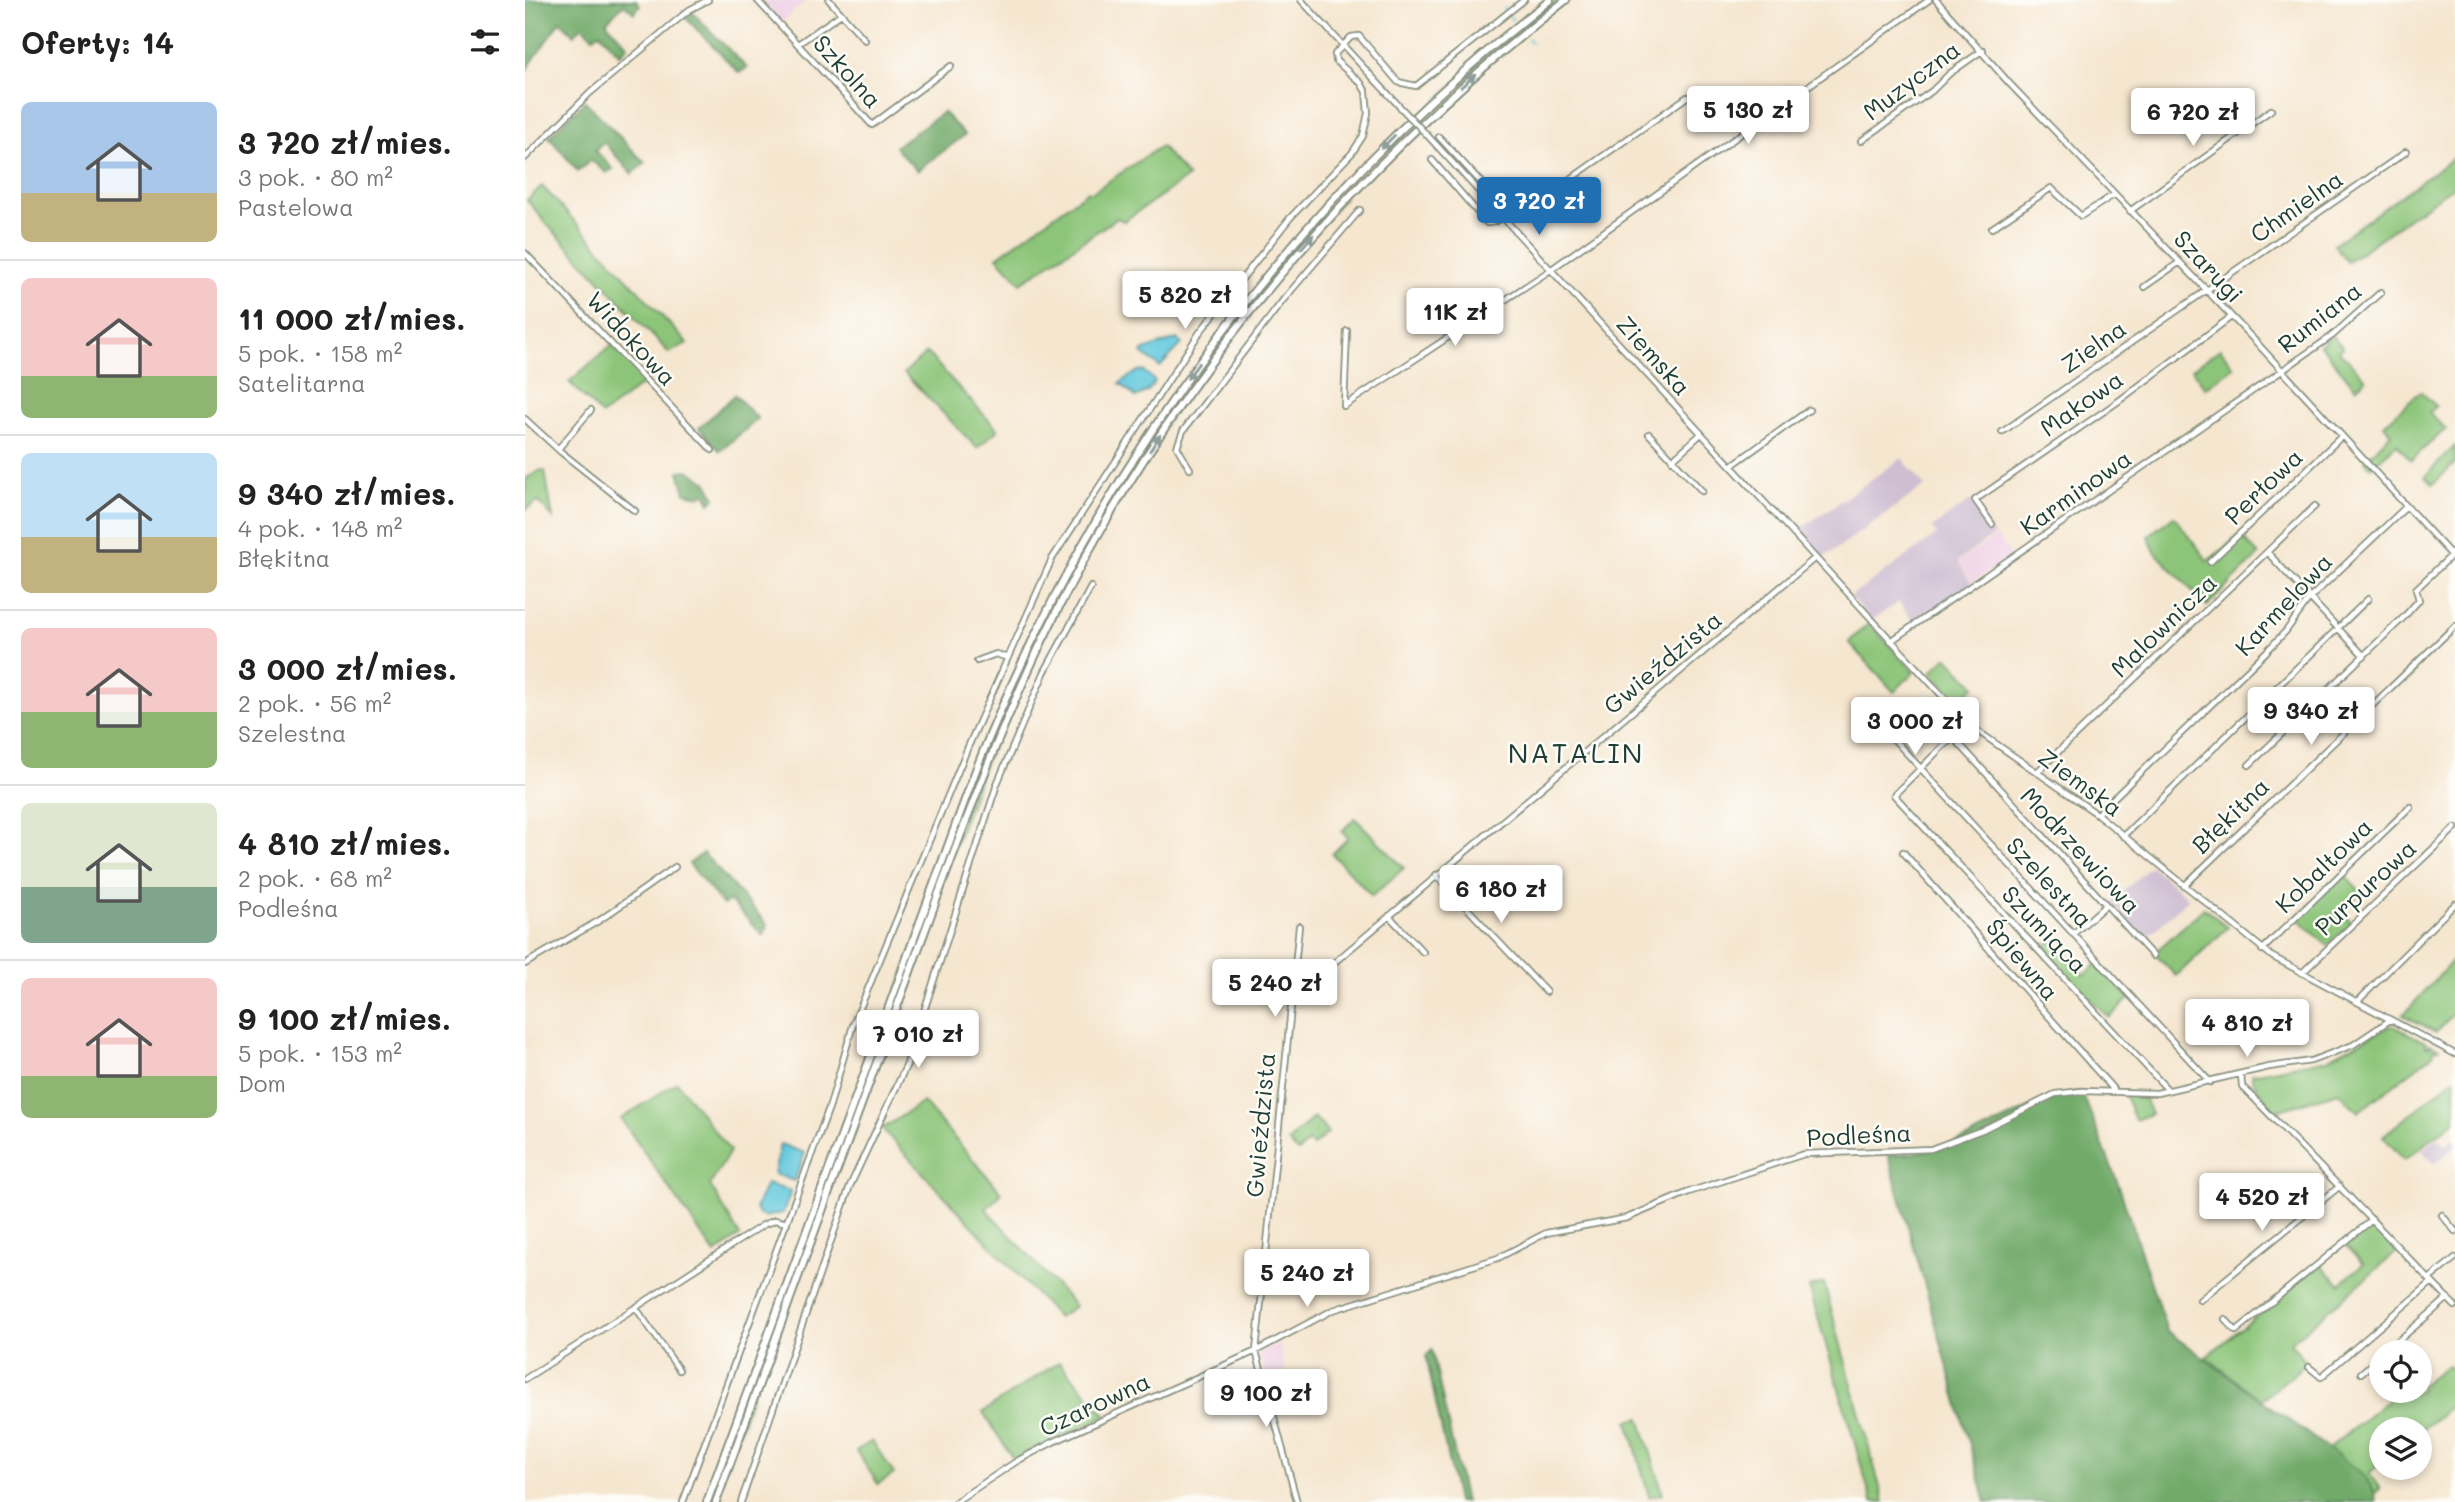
<!DOCTYPE html>
<html lang="pl">
<meta charset="utf-8">
<style>
:root{--surface:#fff;--page:#f6f6f6;--text:#222;--muted:#767676;--line:#e0e0e0;--accent:#1f6fb2}
body{margin:0;font-family:Mali,sans-serif;background:var(--page);color:var(--text);height:100vh;display:flex;flex-direction:column;font-size:26px;white-space:nowrap}
*{box-sizing:border-box;margin:0}
p{font-size:23px;color:var(--muted)}
.icon{flex:none;width:38px;height:38px;fill:none;stroke:currentColor;stroke-width:2;stroke-linecap:round;stroke-linejoin:round}
.map{position:relative;flex:1;overflow:hidden}
.details{display:flex;flex-direction:column;background:var(--surface);width:525px}
.details>*{flex:none}
.controls{position:absolute;left:1844px;top:1340px;display:grid;gap:14px}
.controls a{display:grid;place-items:center;width:63px;height:63px;border-radius:50%;background:var(--surface);box-shadow:0 4px 10px #0003;font-size:35px}
.price{position:absolute;translate:-50% -60px;padding:0 16px;border-radius:7px;background:#fff;color:#222;font-size:23px;line-height:46px;filter:drop-shadow(0 2px 4px #0008)}
.price::after{content:'';position:absolute;left:50%;top:42px;width:21px;height:16px;margin-left:-10px;background:inherit;clip-path:polygon(0 0,100% 0,50% 100%)}
.price.on{background:var(--accent);color:#fff}
ul{padding:0;list-style:none}
li{display:flex;align-items:center;gap:21px;height:175px;padding:0 21px}
li+li{border-top:2px solid var(--line)}
li span{display:grid;place-items:center;flex:none;width:196px;height:140px;border-radius:10px;color:#555}
li>.icon{margin-inline-start:auto}
span .icon{width:84px;height:84px;fill:#fffc;stroke-width:1}
li b{font-size:30px}
h2{display:flex;justify-content:space-between;align-items:center;height:84px;padding:0 21px;font-size:30px}
main{display:flex;flex:1;min-height:0}
.map>svg:first-child{display:block}
.built{fill:#efd0e6}
.industrial{fill:#cdbed2}
.green{fill:#8cc579;stroke:#568156;stroke-width:2}
.forest{fill:#71aa69;stroke:#48744e;stroke-width:2}
.water{fill:#61c8dd;stroke:#408288;stroke-width:2}
.lines{fill:none;stroke-linecap:round;stroke-linejoin:round}
.stream{stroke:#61c8dd;stroke-width:2}
.minor-casing{stroke:#8a9282;stroke-width:8}
.highway-casing{stroke:#8a9282;stroke-width:10}
.minor{stroke:#fff;stroke-width:4.5}
.highway{stroke:#fff;stroke-width:6}
.minor-bridge-casing{stroke:#8a9282;stroke-width:8;stroke-linecap:butt}
.minor-bridge{stroke:#fff;stroke-width:4.5}
.oneway{fill:#8f9e9a}
.labels{text-anchor:middle;stroke-width:5;stroke-linejoin:round;paint-order:stroke}
.street-label{font-size:24px;fill:#1f3d34;stroke:#fdfcf7}
.quarter-label{font-size:28px;letter-spacing:2px;fill:#1f3d34;stroke:#fdfcf7}
</style>
<main>
<section class="details">
<h2>Oferty: 14<svg class="icon" aria-label="filters" viewBox="0 0 24 24"><path d="M4 7h16M4 17h16"/><circle cx="9" cy="7" r="2"/><circle cx="15" cy="17" r="2"/></svg></h2>
<ul>
<li><span style="background:linear-gradient(#a9c7e8 65%,#c2b280 0)"><svg class="icon" aria-label="home" viewBox="0 0 24 24"><path d="M3 11l9-7 9 7M6 9v11h12V9"/></svg></span><div><b>3 720 zł/mies.</b><p>3 pok. · 80 m²</p><p>Pastelowa</p></div></li>
<li><span style="background:linear-gradient(#f6c9c9 70%,#8fb573 0)"><svg class="icon" aria-label="home" viewBox="0 0 24 24"><path d="M3 11l9-7 9 7M6 9v11h12V9"/></svg></span><div><b>11 000 zł/mies.</b><p>5 pok. · 158 m²</p><p>Satelitarna</p></div></li>
<li><span style="background:linear-gradient(#bfe0f5 60%,#c2b280 0)"><svg class="icon" aria-label="home" viewBox="0 0 24 24"><path d="M3 11l9-7 9 7M6 9v11h12V9"/></svg></span><div><b>9 340 zł/mies.</b><p>4 pok. · 148 m²</p><p>Błękitna</p></div></li>
<li><span style="background:linear-gradient(#f6c9c9 60%,#8fb573 0)"><svg class="icon" aria-label="home" viewBox="0 0 24 24"><path d="M3 11l9-7 9 7M6 9v11h12V9"/></svg></span><div><b>3 000 zł/mies.</b><p>2 pok. · 56 m²</p><p>Szelestna</p></div></li>
<li><span style="background:linear-gradient(#dfe7d0 60%,#7fa58c 0)"><svg class="icon" aria-label="home" viewBox="0 0 24 24"><path d="M3 11l9-7 9 7M6 9v11h12V9"/></svg></span><div><b>4 810 zł/mies.</b><p>2 pok. · 68 m²</p><p>Podleśna</p></div></li>
<li><span style="background:linear-gradient(#f6c9c9 70%,#8fb573 0)"><svg class="icon" aria-label="home" viewBox="0 0 24 24"><path d="M3 11l9-7 9 7M6 9v11h12V9"/></svg></span><div><b>9 100 zł/mies.</b><p>5 pok. · 153 m²</p><p>Dom</p></div></li>
</ul>
</section>
<div class="map">
<svg width="1930" height="1502" viewBox="0 0 1930 1502">
<rect width="100%" height="100%" fill="#fdfcf7"/>
<filter id="ink" filterUnits="userSpaceOnUse"><feTurbulence type="fractalNoise" baseFrequency=".0143" numOctaves="2"/><feDisplacementMap in="SourceGraphic" scale="14" xChannelSelector="R" yChannelSelector="G"/><feConvolveMatrix kernelMatrix="1 2 1 2 8 2 1 2 1" color-interpolation-filters="sRGB"/></filter>
<filter id="wash" filterUnits="userSpaceOnUse"><feTurbulence type="fractalNoise" baseFrequency=".00686" numOctaves="4" result="noise"/><feDisplacementMap in="SourceGraphic" scale="28" xChannelSelector="R" yChannelSelector="G"/><feGaussianBlur stdDeviation="1.57" result="paint"/><feColorMatrix in="noise" values="0 0 0 0 0 0 0 0 0 0 0 0 0 0 0 0 0 1.4 0 .05"/><feComposite in="paint" operator="in"/></filter>
<g filter="url(#wash)">
<rect width="100%" height="100%" fill="#f5e6cf"/>
<path class="built" d="M236,0H282L256,23Z
M1472,536L1486,556L1448,582L1434,561Z
M754,1342L760,1371L741,1375L734,1353Z"/>
<path class="industrial" d="M1377,458L1400,486L1297,559L1273,531Z
M1446,500L1469,535L1433,561L1448,585L1390,625L1374,602L1347,620L1325,597L1412,535L1407,528Z
M1626,866L1664,898L1618,941L1585,904Z
M1912,1138L1921,1145L1930,1138V1148L1909,1164L1897,1150Z"/>
<path class="green" d="M1031,0H1037L927,91L866,149L864,147L925,88Z
M636,146L663,177L599,221L592,218L496,283L472,257L563,191L566,193Z
M1930,157V185L1822,262L1809,244Z
M17,186L162,343L144,353L20,222L2,200Z
M816,196L819,198C663,369 547,553 459,766L188,1502H185L456,763C485,696 514,630 549,566C620,432 713,307 816,196Z
M1807,336L1818,347L1814,351L1841,379L1831,388L1795,345Z
M88,344L121,381L77,415L44,382Z
M1695,349L1709,367L1680,388L1667,369Z
M402,353L473,430L452,448L379,373Z
M1895,391L1911,406L1904,413L1921,429L1886,460L1872,444L1846,467L1840,461L1866,433L1859,425Z
M1930,446V463L1908,484L1900,476Z
M16,470L20,471L28,518L13,501L0,510V479Z
M1649,516L1683,561L1715,535L1734,555L1682,606L1630,552L1623,536Z
M1344,623L1389,672L1369,692L1324,642Z
M1422,657L1450,686L1433,702L1406,672Z
M830,818L879,868L847,896L807,854L823,838L817,831Z
M1820,875L1836,892L1816,911L1827,923L1803,946L1771,917Z
M1679,908L1703,927L1651,976L1629,953Z
M1527,940L1560,975L1572,964L1605,998L1584,1018L1518,949Z
M1930,958V1012L1911,1032L1878,1015Z
M1867,1025L1902,1043L1900,1046L1904,1047L1905,1044L1914,1049L1907,1050L1909,1054L1833,1112L1814,1092L1748,1112L1727,1080V1074L1802,1059Z
M1930,1078V1121L1879,1160L1858,1136Z
M152,1082L205,1151L185,1185L215,1236L190,1254L96,1119Z
M1599,1093L1619,1098L1626,1114L1610,1120Z
M398,1102L477,1193L461,1209L550,1306L533,1318L357,1129Z
M789,1117L803,1133L788,1146L783,1142L773,1152L763,1142Z
M1846,1225L1872,1252L1765,1343L1782,1363L1736,1400L1681,1357L1795,1264L1815,1284L1838,1264L1820,1245Z
M1299,1283L1359,1502H1347L1284,1287Z
M534,1362L582,1416L488,1459L458,1412Z
M1923,1365L1930,1372V1403L1895,1431L1857,1430V1462L1844,1473L1855,1489L1850,1493L1803,1449L1874,1391H1895V1386Z
M1115,1418L1138,1493L1124,1497L1103,1421Z
M347,1441L369,1474L353,1484L331,1451Z"/>
<path class="forest" d="M0,0H111L115,5L109,13L99,4L81,22L103,46L95,55L75,33L68,37L57,26L49,35L35,21L0,72Z
M168,13L222,68L214,73L160,17Z
M60,101L120,163L107,174L79,142L70,150L88,169L81,173L66,160L53,171L24,137Z
M418,112L440,135L392,171L370,147Z
M210,395L233,419L195,451L174,428Z
M163,470L182,482L190,498L185,503L180,493L174,496L160,493L154,471Z
M178,853L243,925L238,935L205,901L198,905L164,864Z
M1557,1092L1594,1186L1642,1331L1839,1475L1850,1493L1851,1502H1461L1363,1155C1391,1154 1416,1149 1442,1138C1480,1122 1515,1097 1557,1092Z
M907,1350L940,1502H932L901,1356Z"/>
<path class="water" d="M652,339L657,344L635,367L617,353L619,350Z
M613,371H619L630,381L623,391L611,397L595,383Z
M255,1144L280,1153L269,1181L249,1174Z
M241,1184L266,1191L258,1213L240,1217L233,1214L230,1209Z"/>
<g class="lines">
<path class="stream" d="M0,3L3,0
M978,8L980,11
M985,16L987,20
M1003,38L1006,43"/>
</g>
</g>
<g filter="url(#ink)">
<g class="lines">
<defs>
<path id="minor" d="M232,0L347,125L426,66
M304,0L340,40
M776,0L877,109
M1411,0L1484,83L1731,342L1930,559
M273,44L316,14
M903,136L1444,725L1572,814L1748,957L1930,1054
M1336,141L1407,91L1424,74L1458,50
M0,158L65,93L164,10L183,0
M907,160L962,223C971,224 983,214 985,205L982,199L966,193L914,137
M985,205H1001L1017,199L1162,97
M1605,211L1746,110
M1467,228L1526,188L1556,216L1590,194
M0,253L187,450
M1619,287L1655,262
M822,331L819,406L1021,273L1404,0
M0,419L36,452L110,511
M1477,432L1881,152
M1124,434L1177,491
M33,449L66,410
M1147,460L1176,434
M1206,466L1284,410
M665,469L652,447L658,431L759,299L835,210
M1467,524L1450,500L1591,403L1706,317
M1742,552L1839,656
M1685,562L1817,436
M1366,641L1807,336L1856,292
M452,661L471,654L483,658
M1339,707L1685,1082
M1444,725L1417,747L1369,795L1643,1090
M1428,737L1628,956
M1724,765L1879,617L1894,600L1891,589L1927,555
M1512,772L1790,506
M1572,814L1741,652L1761,631L1785,598L1881,507
M1598,836L1843,599
M1378,852L1589,1090
M911,875L1021,992
M1659,886L1930,626
M864,916L898,952
M1548,934L1581,905
M1737,950L1885,807
M0,964L75,920L150,867
M1777,973L1930,828
M767,997L774,926
M1832,1002L1930,904
M1716,1074L1717,1086L1930,1306
M1917,1215L1930,1231
M1904,1279L1930,1258
M1675,1300L1815,1186
M111,1308L154,1370
M1700,1319L1711,1331L1847,1220
M1859,1353L1923,1298
M1784,1367L1796,1377L1907,1282
M1836,1373L1857,1355
M0,1379L238,1225L250,1220L262,1223
M158,1502L305,1105L328,1025L443,747L527,559L675,332L765,218L827,153L838,136L843,113L841,92L836,83L811,61L810,54L826,37L834,36L873,82L891,86L999,0
M216,1502L325,1186L382,1064L472,784L519,673L566,587
M430,1502L492,1461L528,1442L731,1351L808,1310L973,1258L1021,1233L1102,1218L1164,1192L1279,1154L1406,1149L1457,1130L1530,1094L1557,1091L1632,1093L1744,1067L1786,1061L1828,1045L1865,1020
M772,1502L731,1351L767,998L1290,558"/>
<path id="highway" d="M182,1502L452,767C571,466 769,199 1025,0
M191,1502C253,1331 316,1159 379,988C432,844 482,700 556,565C677,345 843,154 1041,0"/>
</defs>
<use href="#minor" class="minor-casing"/>
<use href="#highway" class="highway-casing"/>
<use href="#minor" class="minor"/>
<use href="#highway" class="highway"/>
<defs>
<path id="minor-bridge" d="M877,109L903,136"/>
</defs>
<use href="#minor-bridge" class="minor-bridge-casing"/>
<use href="#minor-bridge" class="minor-bridge"/>
</g>
<defs><path id="oneway-solid" d="M-6-.8H1V-3.2L6.5 0L1 3.2V.8H-6Z" transform="scale(1.75)"/></defs>
<g class="oneway">
<use href="#oneway-solid" transform="translate(943 81) rotate(-42)"/>
<use href="#oneway-solid" transform="translate(863 142) rotate(135)"/>
<use href="#oneway-solid" transform="translate(782 242) rotate(-49)"/>
<use href="#oneway-solid" transform="translate(668 371) rotate(126)"/>
<use href="#oneway-solid" transform="translate(630 443) rotate(-57)"/>
</g>
</g>
<g class="labels">
<g class="street-label">
<text transform="translate(322 72) rotate(48)" y="8">Szkolna</text>
<text transform="translate(1387 81) rotate(-37)" y="8">Muzyczna</text>
<text transform="translate(1772 207) rotate(-35)" y="8">Chmielna</text>
<text transform="translate(1683 267) rotate(47)" y="8">Szarugi</text>
<text transform="translate(1795 318) rotate(-38)" y="8">Rumiana</text>
<text transform="translate(106 339) rotate(47)" y="8">Widokowa</text>
<text transform="translate(1569 347) rotate(-35)" y="8">Zielna</text>
<text transform="translate(1128 356) rotate(48)" y="8">Ziemska</text>
<text transform="translate(1557 404) rotate(-35)" y="8">Makowa</text>
<text transform="translate(1739 487) rotate(-44)" y="8">Perłowa</text>
<text transform="translate(1551 493) rotate(-35)" y="8">Karminowa</text>
<text transform="translate(1759 605) rotate(-47)" y="8">Karmelowa</text>
<text transform="translate(1639 626) rotate(-44)" y="8">Malownicza</text>
<text transform="translate(1138 663) rotate(-40)" y="8">Gwieździsta</text>
<text transform="translate(1555 783) rotate(36)" y="8">Ziemska</text>
<text transform="translate(1706 816) rotate(-44)" y="8">Błękitna</text>
<text transform="translate(1555 851) rotate(47)" y="8">Modrzewiowa</text>
<text transform="translate(1799 866) rotate(-44)" y="8">Kobaltowa</text>
<text transform="translate(1524 883) rotate(47)" y="8">Szelestna</text>
<text transform="translate(1841 888) rotate(-43)" y="8">Purpurowa</text>
<text transform="translate(1519 930) rotate(46)" y="8">Szumiąca</text>
<text transform="translate(1497 960) rotate(50)" y="8">Śpiewna</text>
<text transform="translate(736 1125) rotate(-85)" y="8">Gwieździsta</text>
<text transform="translate(1334 1136) rotate(-3)" y="8">Podleśna</text>
<text transform="translate(570 1405) rotate(-25)" y="8">Czarowna</text>
</g>
<g class="quarter-label">
<text x="1051" y="763">NATALIN</text>
</g>
</g>
</svg>
<div class="controls">
<a><svg class="icon" aria-label="locate" viewBox="0 0 24 24"><circle cx="12" cy="12" r="6"/><path d="M12 2v4M12 18v4M2 12h4M18 12h4"/></svg></a>
<a><svg class="icon" aria-label="layers" viewBox="0 0 24 24"><path d="M12 4l9 5-9 5-9-5zM3 14l9 5 9-5"/></svg></a>
</div>
<b class="price" style="left:1223px;top:146px">5 130 zł</b>
<b class="price" style="left:1668px;top:148px">6 720 zł</b>
<b class="price on" style="left:1014px;top:237px">3 720 zł</b>
<b class="price" style="left:660px;top:331px">5 820 zł</b>
<b class="price" style="left:930px;top:348px">11K zł</b>
<b class="price" style="left:1786px;top:747px">9 340 zł</b>
<b class="price" style="left:1390px;top:757px">3 000 zł</b>
<b class="price" style="left:976px;top:925px">6 180 zł</b>
<b class="price" style="left:750px;top:1019px">5 240 zł</b>
<b class="price" style="left:1722px;top:1059px">4 810 zł</b>
<b class="price" style="left:393px;top:1070px">7 010 zł</b>
<b class="price" style="left:1737px;top:1233px">4 520 zł</b>
<b class="price" style="left:782px;top:1309px">5 240 zł</b>
<b class="price" style="left:741px;top:1429px">9 100 zł</b>
</div>
</main>
